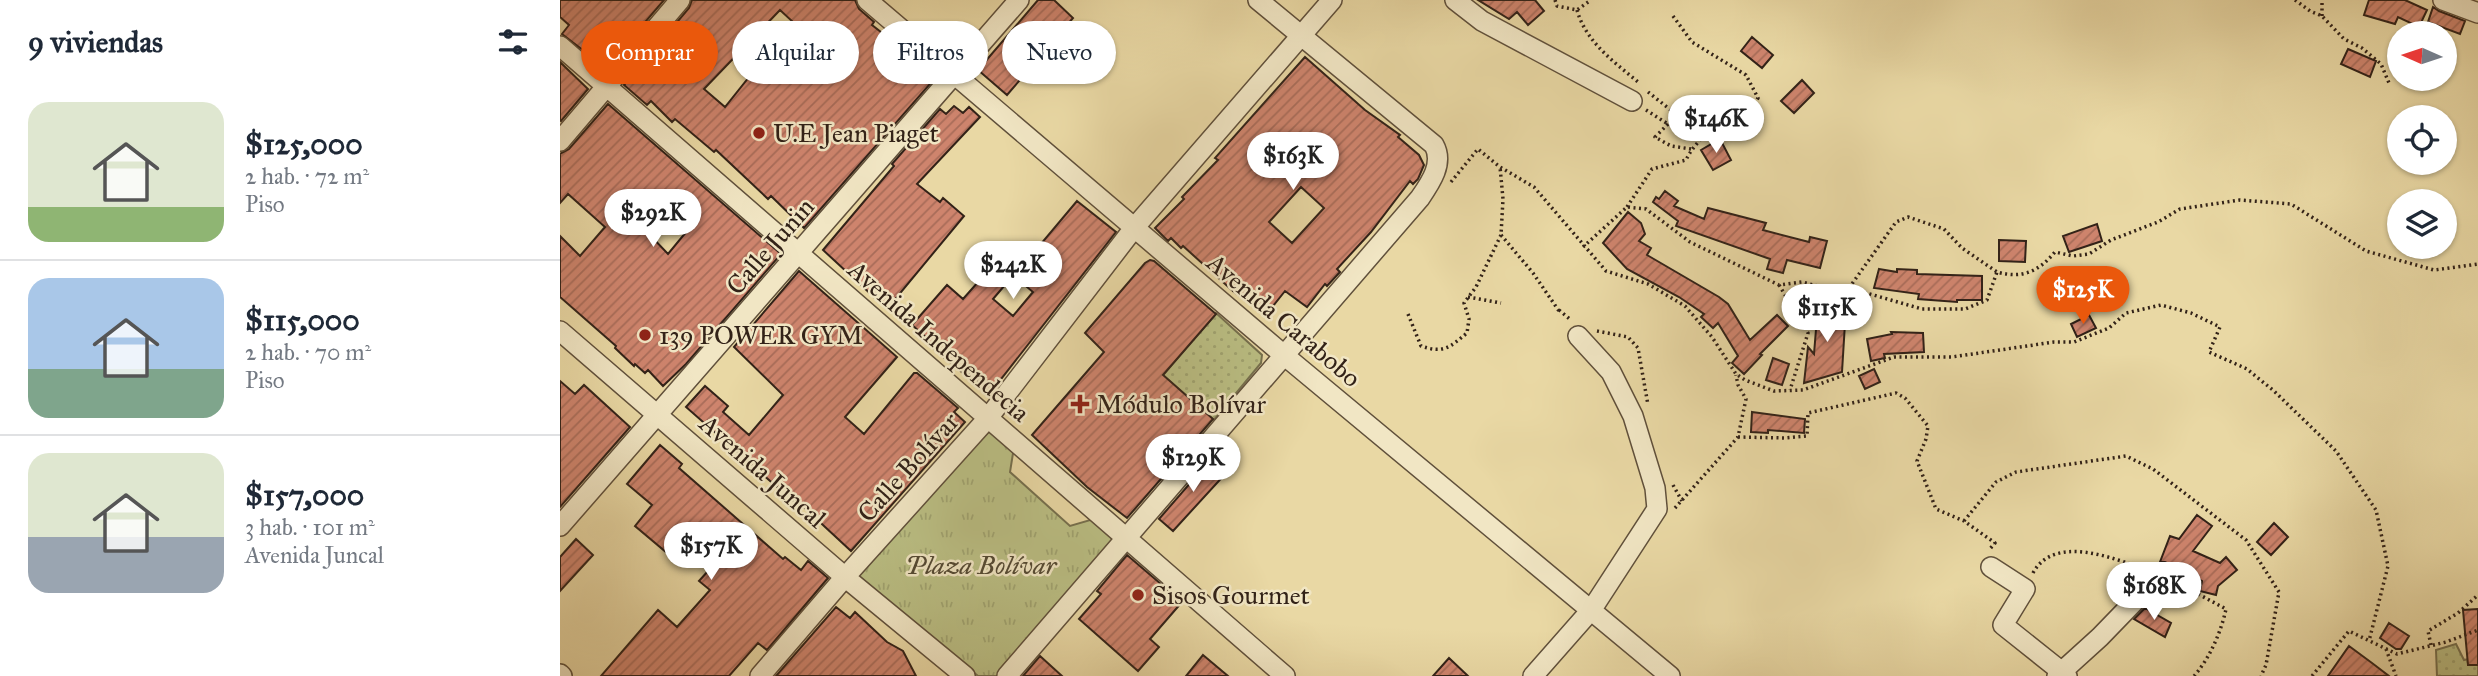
<!DOCTYPE html>
<html lang="es">
<meta charset="utf-8">
<style>
:root{--surface:#fff;--page:#f6f6f7;--text:#1f2937;--muted:#747a83;--line:#e0e1e3;--accent:#ea580c}
body{margin:0;font-family:"IM FELL Great Primer",serif;background:var(--page);color:var(--text);height:100vh;display:flex;flex-direction:column;font-size:26px;white-space:nowrap}
*{box-sizing:border-box;margin:0}
p{font-size:23px;color:var(--muted)}
.icon{flex:none;width:38px;height:38px;fill:none;stroke:currentColor;stroke-width:2;stroke-linecap:round;stroke-linejoin:round}
.map{position:relative;flex:1;overflow:hidden}
.sheet{display:flex;flex-direction:column;background:var(--surface);width:560px}
.sheet>*{flex:none}
.guide{position:absolute;left:21px;top:21px;width:665px;height:63px;display:flex;gap:14px}
.needle{width:46px;rotate:273deg}
.fabs{position:absolute;left:1827px;top:21px;display:grid;gap:14px}
.fabs a{display:grid;place-items:center;width:70px;height:70px;border-radius:50%;background:var(--surface);box-shadow:0 2px 5px #0004;font-size:35px}
.price{position:absolute;translate:-50% -60px;padding:0 16px;border-radius:24px;background:#fff;color:#222;font-size:23px;line-height:46px;filter:drop-shadow(0 2px 4px #0008)}
.price::after{content:'';position:absolute;left:50%;top:42px;width:21px;height:16px;margin-left:-10px;background:inherit;clip-path:polygon(0 0,100% 0,50% 100%)}
.price.active{background:var(--accent);color:#fff}
ul{padding:0;list-style:none}
li{display:flex;align-items:center;gap:21px;height:175px;padding:0 28px}
li+li{border-top:2px solid var(--line)}
li span{display:grid;place-items:center;flex:none;width:196px;height:140px;border-radius:21px;color:#555}
li>.icon{margin-inline-start:auto}
span .icon{width:84px;height:84px;fill:#fffc;stroke-width:1}
li b{font-size:30px}
h2{display:flex;justify-content:space-between;align-items:center;height:84px;padding:0 28px;font-size:30px}
.tag{padding:0 24px;border-radius:32px;background:var(--surface);box-shadow:0 2px 5px #0004;font-size:24px;line-height:63px}
.tag.active{background:var(--accent);color:#fff}
main{display:flex;flex:1;min-height:0}
.map>svg:first-child{display:block}
.grass{fill:url(#grass-dots);stroke:#76704e;stroke-width:2}
.park{fill:url(#park-tufts);stroke:#76704e;stroke-width:2}
.building{fill:url(#building-hatch);stroke:#322218;stroke-width:2;fill-rule:evenodd}
.lines{fill:none;stroke-linecap:round;stroke-linejoin:round}
.minor-casing{stroke:#60503b;stroke-width:22}
.path{stroke:#322218;stroke-width:3.5;stroke-dasharray:2 3.5;stroke-linecap:butt}
.minor{stroke:#f1e6c4;stroke-width:19}
.poi-dot{fill:#8f2418;stroke:#f1e6c4;stroke-width:2.5}
.labels{text-anchor:middle;stroke-width:5;stroke-linejoin:round;paint-order:stroke}
.poi-label{font-size:26px;fill:#322218;stroke:#f1e6c4;text-anchor:start}
.street-label{font-size:26px;fill:#322218;stroke:#f1e6c4}
.park-label{font-size:26px;font-style:italic;fill:#544933;stroke:#f1e6c4}
</style>
<main>
<section class="sheet">
<h2>9 viviendas<svg class="icon" aria-label="filters" viewBox="0 0 24 24"><path d="M4 7h16M4 17h16"/><circle cx="9" cy="7" r="2"/><circle cx="15" cy="17" r="2"/></svg></h2>
<ul>
<li><span style="background:linear-gradient(#dfe7d0 75%,#8fb573 0)"><svg class="icon" aria-label="home" viewBox="0 0 24 24"><path d="M3 11l9-7 9 7M6 9v11h12V9"/></svg></span><div><b>$125,000</b><p>2 hab. · 72 m²</p><p>Piso</p></div></li>
<li><span style="background:linear-gradient(#a9c7e8 65%,#7fa58c 0)"><svg class="icon" aria-label="home" viewBox="0 0 24 24"><path d="M3 11l9-7 9 7M6 9v11h12V9"/></svg></span><div><b>$115,000</b><p>2 hab. · 70 m²</p><p>Piso</p></div></li>
<li><span style="background:linear-gradient(#dfe7d0 60%,#9aa5b1 0)"><svg class="icon" aria-label="home" viewBox="0 0 24 24"><path d="M3 11l9-7 9 7M6 9v11h12V9"/></svg></span><div><b>$157,000</b><p>3 hab. · 101 m²</p><p>Avenida Juncal</p></div></li>
</ul>
</section>
<div class="map">
<svg width="1918" height="676" viewBox="0 0 1918 676">
<defs>
<pattern id="grass-dots" width="8" height="8" patternUnits="userSpaceOnUse" patternTransform="scale(1.75)"><rect width="8" height="8" fill="#babe83"/><path d="M2 2h.1M6 6h.1" fill="none" stroke="#a0a370" stroke-width="1.8" stroke-linecap="round"/></pattern>
<pattern id="park-tufts" width="24" height="20" patternUnits="userSpaceOnUse" patternTransform="scale(1.75)"><rect width="24" height="20" fill="#babe83"/><path d="M3 7l-1-3M5 7V3M7 7l1-3M15 17l-1-3M17 17v-4M19 17l1-3" fill="none" stroke="#a0a370"/></pattern>
<pattern id="building-hatch" width="6" height="6" patternUnits="userSpaceOnUse" patternTransform="scale(1.75)"><rect width="6" height="6" fill="#ce846d"/><path d="M-1 1l2-2M0 6l6-6M5 7l2-2" fill="none" stroke="#a86c59"/></pattern>
</defs>
<rect width="100%" height="100%" fill="#e9d8a4"/>
<filter id="stains"><feTurbulence type="fractalNoise" baseFrequency=".00286" numOctaves="4"/><feColorMatrix values="0 0 0 0 .2 0 0 0 0 .09 0 0 0 0 .02 0 0 0 .5 -.17"/></filter>
<radialGradient id="worn" r=".72"><stop offset=".6" stop-color="#630" stop-opacity="0"/><stop offset="1" stop-color="#630" stop-opacity=".3"/></radialGradient>
<path class="grass" d="M656,313L702,355L701,363L654,420L603,375Z
M1896,644L1904,660L1918,657V676H1877L1876,650Z"/>
<path class="park" d="M433,427L454,447L450,472L510,526L537,518L557,535L439,676H418L295,573Z"/>
<path class="building" d="M0,0H104L46,68L26,49L24,51L2,34L9,25L0,17Z
M132,0H295L299,9L314,22L312,25L377,76L244,228L211,196L208,199L156,150L154,152L115,119L112,122L91,101L87,105L64,85L129,8ZM220,10L233,22L165,107L144,89Z
M478,0H494L513,18L447,95L418,70Z
M918,0H975L984,11L968,25L957,12L949,19Z
M1809,0H1845L1867,10L1859,27L1838,17L1835,24L1804,15Z
M1873,7L1879,11L1905,21L1900,34L1868,22Z
M1192,37L1213,55L1202,68L1181,51Z
M1788,49L1816,61L1810,77L1781,64Z
M745,57L805,110L840,135L838,137L859,155L864,165L858,179L853,184L850,181L811,232L777,269L780,272L767,286L765,284L747,307L725,291L706,315L674,292L623,246L621,248L611,238L608,241L595,228L624,199L622,197L658,160L655,158ZM741,187L764,208L732,243L709,222Z
M0,62L28,89L1,121L0,120Z
M1242,80L1254,93L1234,113L1221,101Z
M48,104L221,254L126,364L103,386L88,370L85,373L75,364L74,366L55,348L56,346L0,297V236L20,256L45,227L8,194L0,203V154L9,149ZM106,211L127,231L108,254L88,233Z
M394,106L403,113L409,107L420,117L357,184L380,202L383,198L404,216L327,309L263,250L334,166L332,164L380,109L386,114Z
M1160,139L1171,160L1153,170L1141,150Z
M1105,191L1118,201L1114,206L1144,219L1148,208L1206,223L1203,230L1249,242L1250,237L1267,241L1260,268L1227,260L1223,273L1207,269L1210,259L1116,226L1118,221L1093,202L1096,197L1099,199Z
M517,201L556,232L431,392L405,370L403,373L382,356L366,342L368,339L352,325L387,285L403,299L435,263L451,278L433,299L453,316L473,292L454,276Z
M1068,212L1081,223L1085,234L1079,241L1091,248L1087,255L1159,297L1168,304L1190,340L1217,315L1228,326L1200,354L1202,355L1184,374L1172,363L1178,356L1158,323L1153,328L1141,317L1144,314L1119,297L1067,269L1043,243Z
M1537,224L1542,241L1509,252L1503,236Z
M1439,240L1466,241L1465,262L1439,261Z
M590,260L594,261L656,314L603,375L653,419L567,518L527,487L472,435L544,352L525,333L585,263Z
M1319,269L1337,272V269L1357,270V274L1422,276V300H1397V302L1358,299L1359,294L1314,288Z
M239,271L337,357L285,417L304,434L354,373H357L398,408L394,412L405,422L291,551L236,500L234,502L126,407L145,386L168,406L163,412L189,435L223,395L174,347Z
M1258,305L1286,307L1282,372L1244,383L1248,347L1254,354Z
M1529,315L1536,328L1517,337L1511,324Z
M1331,332L1363,333L1364,352L1324,354L1325,358L1311,361L1307,339L1332,334Z
M1213,358L1229,364L1222,385L1206,380Z
M1314,369L1320,382L1305,389L1299,376Z
M0,381L15,394L24,385L70,427L0,507Z
M1192,412L1245,419L1244,433L1208,430V433L1191,432Z
M100,445L122,464L119,468L223,559L225,557L241,570L248,561L268,578L207,650L198,643L169,676H41L98,610L117,627L150,590L139,581L149,570L122,546L113,558L75,526L92,505L67,484Z
M652,458L667,472L613,531L599,519Z
M1637,515L1652,526L1633,551L1660,563L1666,557L1677,570L1658,586L1656,595L1640,591L1642,581L1605,562H1600L1610,536L1619,539Z
M1714,523L1728,537L1711,555L1697,542Z
M16,539L33,555L0,591V557Z
M567,555L622,602L590,639L599,647L578,671L519,619L541,594L537,591Z
M276,607L290,618L295,612L327,642L343,651L356,676H216Z
M1585,608L1611,623L1605,637L1574,619Z
M1918,609V665H1908L1903,610Z
M1829,623L1849,636L1841,649H1836L1820,638Z
M1789,646L1812,663L1829,676H1768Z
M643,655L668,676H626Z
M480,656L502,676H463Z
M889,658L908,676H873Z"/>
<g class="lines">
<defs>
<path id="minor" d="M307,0L725,356L1110,676
M895,0L922,21L1072,101
M1883,0L1918,13
M0,46L725,676
M0,141L120,0
M0,331L292,583L405,676
M0,526L459,0
M1431,567L1465,589L1443,625L1507,676
M0,674L2,676
M200,676L285,577L428,418L574,228L772,0
M447,676L860,198C871,182 884,163 874,145L698,0
M973,676L1032,609L1097,509L1095,488L1073,416L1051,372L1018,336
M1497,676L1540,637L1601,574"/>
</defs>
<use href="#minor" class="minor-casing"/>
<path class="path" d="M995,0L997,6L1017,10L1031,0
M1735,0L1750,11L1762,16L1784,39L1802,48L1821,64L1829,83
M1017,10C1026,42 1053,61 1078,82
M1113,16L1132,42L1186,75L1198,98L1183,122L1151,125L1128,110
M1762,16V0
M1088,92L1117,115
M1086,110L1108,124
M1131,149L1111,146L1095,137L1117,115L1135,107
M891,182L918,149L940,167L974,187L1046,271L1088,284L1125,306L1152,337L1176,374L1185,380L1214,391L1243,390L1334,357H1392L1494,342H1514L1549,328L1566,313L1601,305L1631,313L1660,327L1649,352L1687,369L1714,391L1776,451L1816,510L1828,566L1809,641
M1067,207L1092,169L1126,160C1132,147 1143,138 1151,126
M941,235L973,273L999,311
M1023,247L1067,207L1086,209L1130,242L1219,285L1242,282L1261,287L1289,288L1362,309H1405L1427,300L1437,272C1462,279 1478,272 1495,252L1513,256L1529,254L1551,240L1598,222L1620,209L1680,200L1731,204L1806,251L1874,270L1918,264
M1219,285L1248,333L1230,390
M1289,288L1336,222L1348,217L1384,229L1402,248L1437,272
M908,297L941,303
M999,310L1011,320
M848,314L861,346C884,354 890,347 907,333L909,319L904,303L916,287L941,235L943,199L940,167
M1243,323L1248,308V284
M1037,331L1068,337L1078,348L1088,405
M1178,437L1225,438L1247,436L1248,413L1336,393L1345,398L1368,426L1366,439L1357,461L1376,509L1404,521L1435,543L1429,550
M1113,485L1122,501
M1115,508L1178,437L1186,399L1178,385L1176,375
M1404,521L1436,482L1456,472L1566,456L1593,469L1686,540L1719,592L1706,665L1701,676
M1473,573C1494,534 1553,558 1584,569
M1614,581L1666,609C1661,632 1650,658 1634,676
M1871,645L1868,631L1898,613L1918,595
M1826,649L1836,676
M1752,676L1789,631L1837,654L1886,642L1918,630"/>
<use href="#minor" class="minor"/>
</g>
<g class="poi-dot">
<circle cx="199" cy="133" r="7"/>
<circle cx="85" cy="335" r="7"/>
<path d="M516.5 393.5h7v7h7v7h-7v7h-7v-7h-7v-7h7z"/>
<circle cx="578" cy="595" r="7"/>
</g>
<g class="labels">
<g class="poi-label">
<text x="213" y="142">U.E Jean Piaget</text>
<text x="99" y="344">139 POWER GYM</text>
<text x="536" y="413">Módulo Bolívar</text>
<text x="592" y="604">Sisos Gourmet</text>
</g>
<g class="street-label">
<text transform="translate(210 246) rotate(-49)" y="9">Calle Junin</text>
<text transform="translate(724 320) rotate(40)" y="9">Avenida Carabobo</text>
<text transform="translate(379 341) rotate(41)" y="9">Avenida Independecia</text>
<text transform="translate(348 467) rotate(-48)" y="9">Calle Bolívar</text>
<text transform="translate(203 471) rotate(41)" y="9">Avenida Juncal</text>
</g>
<g class="park-label">
<text x="421" y="574">Plaza Bolívar</text>
</g>
</g>
<rect width="100%" height="100%" filter="url(#stains)"/>
<rect width="100%" height="100%" fill="url(#worn)"/>
</svg>
<div class="fabs">
<a><svg class="needle" viewBox="-14 -14 28 28"><path d="M0-13l5 13h-10z" fill="#e53935"/><path d="M0 13l5-13h-10z" fill="#747a83"/></svg></a>
<a><svg class="icon" aria-label="locate" viewBox="0 0 24 24"><circle cx="12" cy="12" r="6"/><path d="M12 2v4M12 18v4M2 12h4M18 12h4"/></svg></a>
<a><svg class="icon" aria-label="layers" viewBox="0 0 24 24"><path d="M12 4l9 5-9 5-9-5zM3 14l9 5 9-5"/></svg></a>
</div>
<b class="price" style="left:1156px;top:155px">$146K</b>
<b class="price" style="left:733px;top:192px">$163K</b>
<b class="price" style="left:93px;top:249px">$292K</b>
<b class="price" style="left:453px;top:301px">$242K</b>
<b class="price active" style="left:1523px;top:326px">$125K</b>
<b class="price" style="left:1267px;top:344px">$115K</b>
<b class="price" style="left:633px;top:494px">$129K</b>
<b class="price" style="left:151px;top:582px">$157K</b>
<b class="price" style="left:1594px;top:622px">$168K</b>
<div class="guide">
<a class="tag active">Comprar</a>
<a class="tag">Alquilar</a>
<a class="tag">Filtros</a>
<a class="tag">Nuevo</a>
</div>
</div>
</main>
